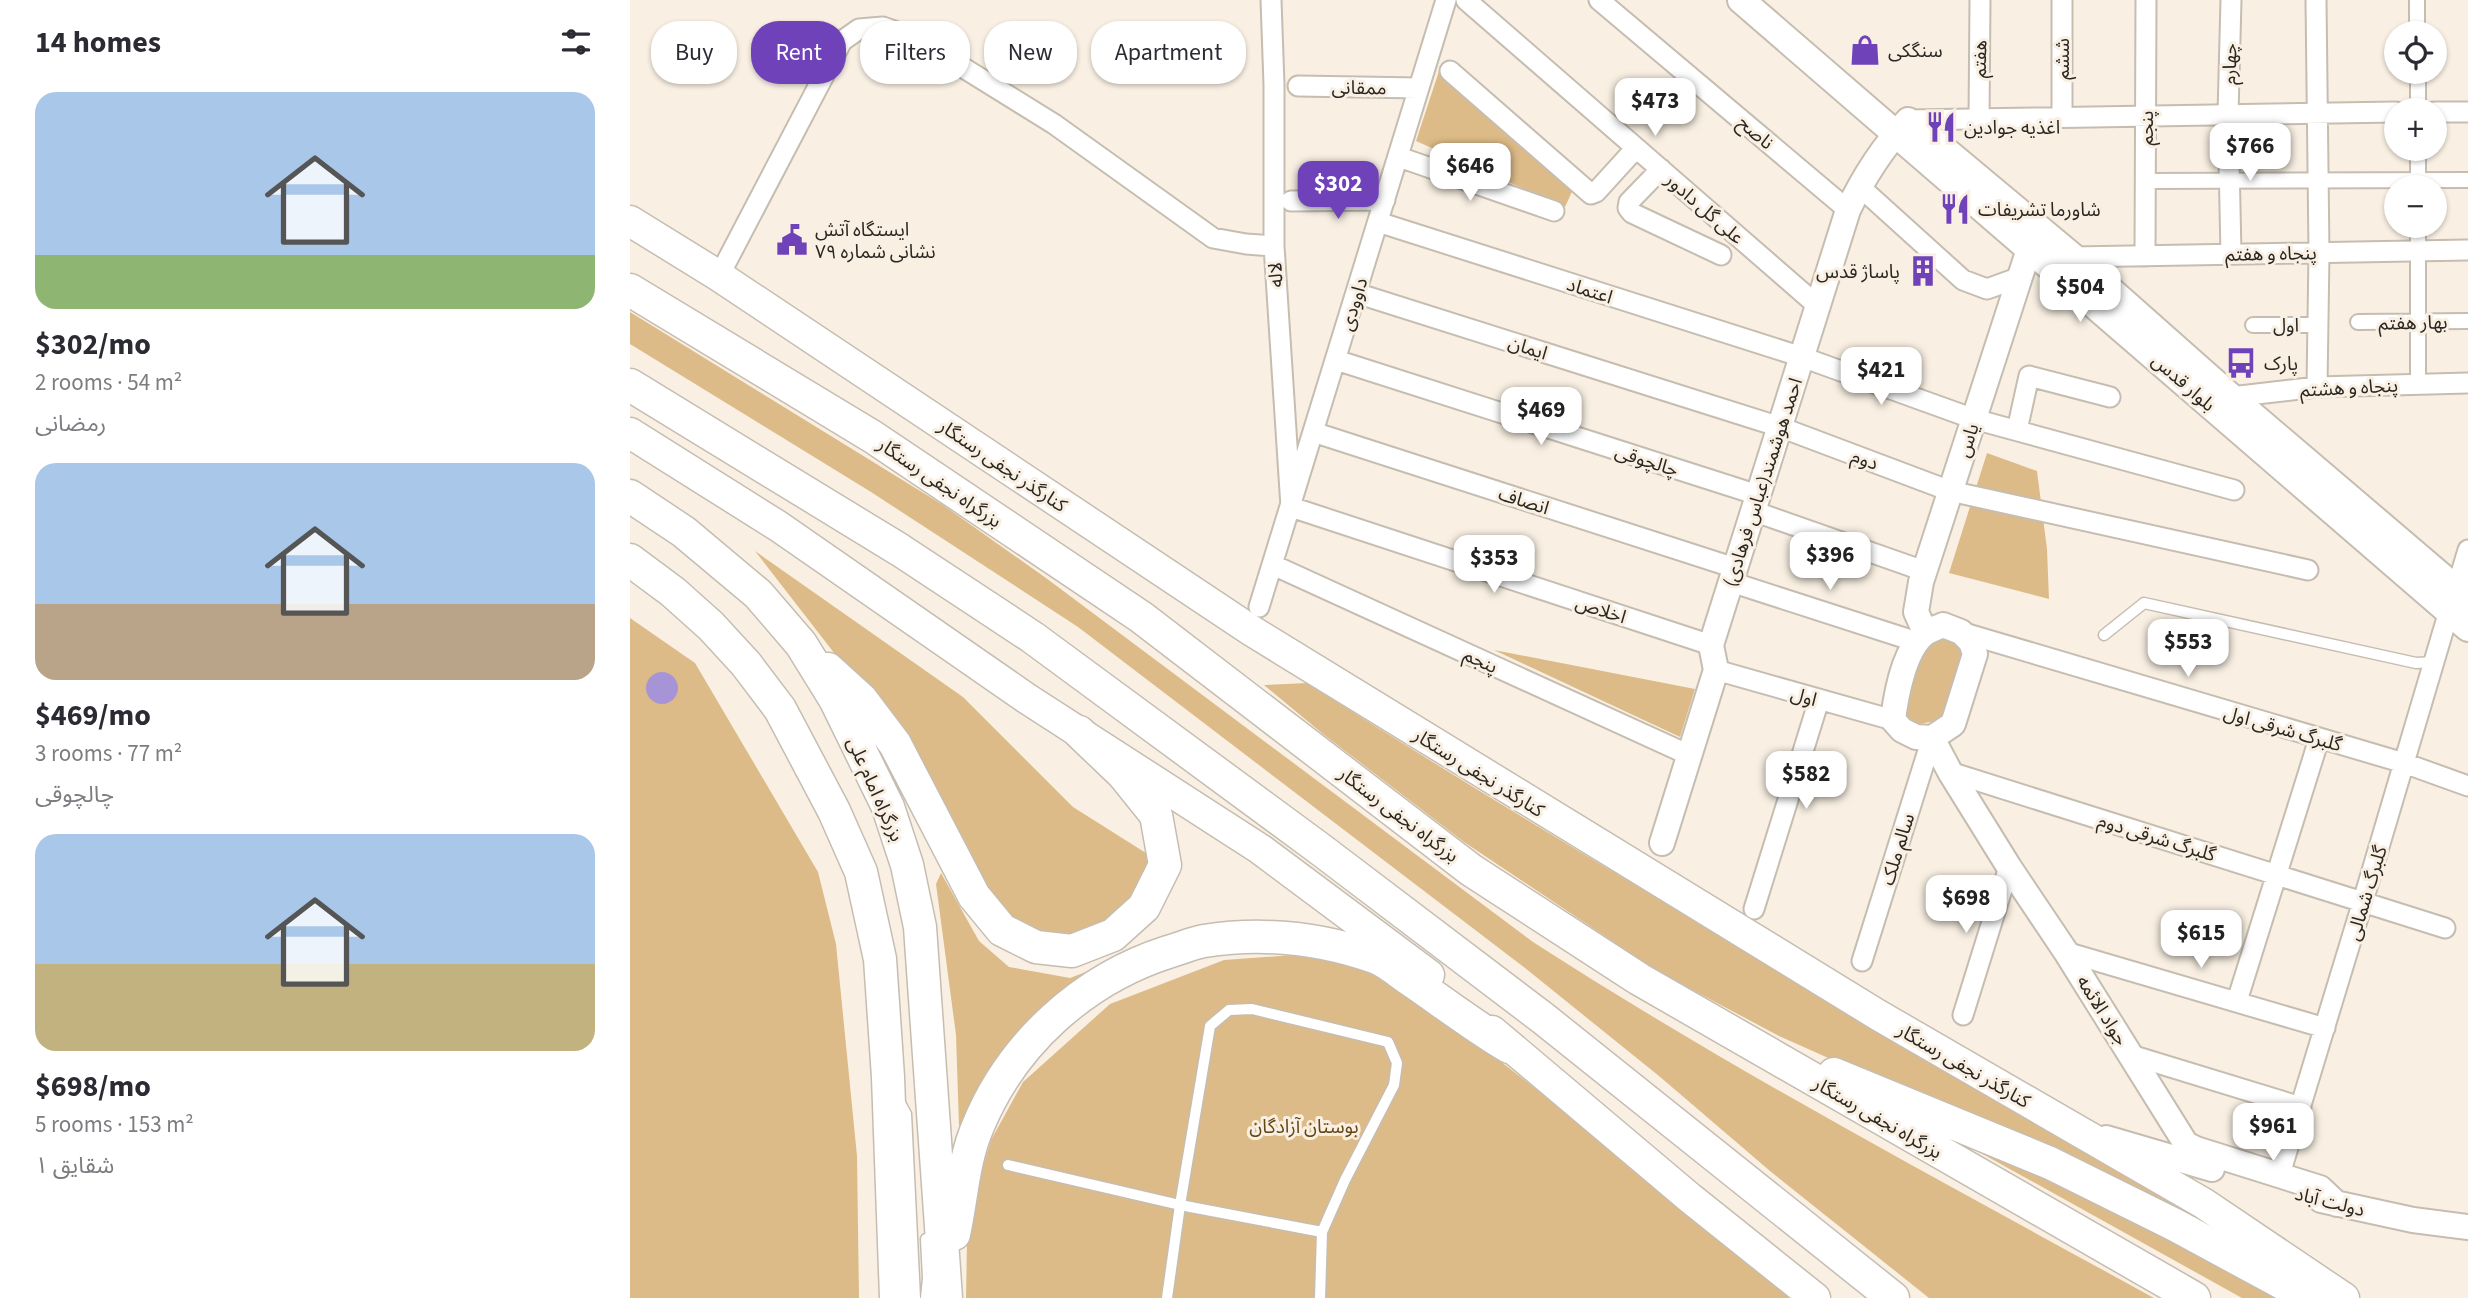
<!DOCTYPE html>
<meta charset="utf-8">
<style>
:root{--surface:#fff;--page:#f7f7f7;--text:#2b2b33;--muted:#7c7c81;--accent:#7042ba}
body{margin:0;font-family:"Source Sans 3","Noto Sans Arabic",sans-serif;background:var(--page);color:var(--text);height:100vh;display:flex;flex-direction:column;font-size:26px;white-space:nowrap}
*{box-sizing:border-box;margin:0}
p{font-size:23px;color:var(--muted)}
.icon{flex:none;width:38px;height:38px;fill:none;stroke:currentColor;stroke-width:2;stroke-linecap:round;stroke-linejoin:round}
.map{position:relative;flex:1;overflow:hidden}
.sheet{display:flex;flex-direction:column;background:var(--surface);width:630px}
.sheet>*{flex:none}
.top-card{position:absolute;left:21px;top:21px;width:665px;height:63px;display:flex;gap:14px}
.controls{position:absolute;left:1754px;top:21px;display:grid;gap:14px}
.controls a{display:grid;place-items:center;width:63px;height:63px;border-radius:50%;background:var(--surface);box-shadow:0 2px 5px #0004;font-size:35px}
.price{position:absolute;translate:-50% -60px;padding:0 16px;border-radius:14px;background:#fff;color:#222;font-size:23px;line-height:46px;filter:drop-shadow(0 2px 4px #0008)}
.price::after{content:'';position:absolute;left:50%;top:42px;width:21px;height:16px;margin-left:-10px;background:inherit;clip-path:polygon(0 0,100% 0,50% 100%)}
.price.active{background:var(--accent);color:#fff}
ul{padding:0;list-style:none}
li{display:grid;align-content:center;gap:14px;height:371px;padding:0 35px}
li span{display:grid;place-items:center;height:217px;border-radius:21px;color:#555}
li>.icon{margin-inline-start:auto}
span .icon{width:126px;height:126px;fill:#fffc;stroke-width:1}
li b{font-size:30px}
h2{display:flex;justify-content:space-between;align-items:center;height:84px;padding:0 35px;font-size:30px}
.tag{padding:0 24px;border-radius:28px;background:var(--surface);box-shadow:0 2px 5px #0004;font-size:24px;line-height:63px}
.tag.active{background:var(--accent);color:#fff}
main{display:flex;flex:1;min-height:0}
.map>svg:first-child{display:block}
.green{fill:#db8}
.water{fill:#a794d7}
.lines{fill:none;stroke-linecap:round;stroke-linejoin:round}
.service-casing{stroke:#c6bdb1;stroke-width:13}
.pedestrian-casing{stroke:#c6bdb1;stroke-width:18}
.minor-casing{stroke:#c6bdb1;stroke-width:23}
.tertiary-casing{stroke:#c6bdb1;stroke-width:28}
.secondary-casing{stroke:#c6bdb1;stroke-width:30}
.primary-casing{stroke:#c6bdb1;stroke-width:33}
.trunk-casing{stroke:#c6bdb1;stroke-width:35}
.service{stroke:#fff;stroke-width:10}
.pedestrian{stroke:#fff;stroke-width:14}
.minor{stroke:#fff;stroke-width:19}
.tertiary{stroke:#fff;stroke-width:24}
.secondary{stroke:#fff;stroke-width:26}
.primary{stroke:#fff;stroke-width:30}
.trunk{stroke:#fff;stroke-width:32}
.labels{text-anchor:middle;stroke-width:6;stroke-linejoin:round;paint-order:stroke}
.poi-label{font-size:19px;fill:#2a2722;stroke:#f9f0e3;text-anchor:start}
.street-label{font-size:19px;fill:#2a2722;stroke:#f9f0e3}
.park-label{font-size:19px;fill:#634612;stroke:#f9f0e3}
</style>
<main>
<section class="sheet">
<h2>14 homes<svg class="icon" aria-label="filters" viewBox="0 0 24 24"><path d="M4 7h16M4 17h16"/><circle cx="9" cy="7" r="2"/><circle cx="15" cy="17" r="2"/></svg></h2>
<ul>
<li><span style="background:linear-gradient(#a9c7e8 75%,#8fb573 0)"><svg class="icon" aria-label="home" viewBox="0 0 24 24"><path d="M3 11l9-7 9 7M6 9v11h12V9"/></svg></span><div><b>$302/mo</b><p>2 rooms · 54 m²</p><p>رمضانی</p></div></li>
<li><span style="background:linear-gradient(#a9c7e8 65%,#b9a48a 0)"><svg class="icon" aria-label="home" viewBox="0 0 24 24"><path d="M3 11l9-7 9 7M6 9v11h12V9"/></svg></span><div><b>$469/mo</b><p>3 rooms · 77 m²</p><p>چالچوقی</p></div></li>
<li><span style="background:linear-gradient(#a9c7e8 60%,#c2b280 0)"><svg class="icon" aria-label="home" viewBox="0 0 24 24"><path d="M3 11l9-7 9 7M6 9v11h12V9"/></svg></span><div><b>$698/mo</b><p>5 rooms · 153 m²</p><p>شقایق ۱</p></div></li>
</ul>
</section>
<div class="map">
<svg width="1838" height="1298" viewBox="0 0 1838 1298">
<rect width="100%" height="100%" fill="#f9f0e3"/>
<path class="green" d="M809,71L945,185L935,207L786,141Z
M0,312L313,505L416,578L903,942C1103,1071 1315,1183 1524,1298H1299L1140,1171L1029,1076L895,968L448,627L241,492L0,344Z
M1357,453L1407,471L1417,549L1419,599L1319,573Z
M125,551L333,697L443,807L527,860L503,904L472,933L431,947L394,937L349,886L277,747Z
M0,618L65,663L188,872L206,944L227,1156L229,1298H0Z
M1317,637L1329,643L1335,657L1316,714L1311,720L1289,724L1274,715L1286,663L1302,642Z
M864,650L1065,689L1050,737Z
M677,683C989,882 1312,1064 1631,1251L1149,1036L1027,971L834,842L693,734L634,685Z
M311,873L349,941L379,967L440,978L482,962L415,1014L330,1156L326,1035L306,884Z
M691,953L743,962L1174,1298H336L337,1240L346,1189L361,1140L393,1082L480,1004L594,960Z
M1285,1111L1665,1298H1612L1288,1118Z"/>
<path class="water" d="M16 688a16 16 0 1 1 32 0a16 16 0 1 1-32 0Z"/>
<g class="lines">
<defs>
<path id="service" d="M1474,635L1514,603L1786,663L1804,662
M270,1103L276,1114L285,1298
M378,1165L550,1205L580,1026L599,1010L622,1009L758,1042L767,1063L764,1085L715,1180L692,1232L690,1298
M296,1298L298,1278L296,1239
M537,1298L550,1205L692,1232"/>
<path id="pedestrian" d="M1787,0V33
M1788,72V110
M1788,149V187
M1516,181L1838,180
M1728,322L1838,321
M1623,325H1688
M1788,384V226"/>
<path id="minor" d="M641,0L644,85V246L661,507L1081,645
M836,0L1188,306
M969,0L1218,210
M1432,0V117
M1601,0L1598,114L1601,254
M1686,0L1689,253L1687,387
M820,71L961,194L966,192L1006,148
M668,86L789,88
M1804,112H1838
M1349,119L1350,0
M1278,120L1766,112
M769,157L924,211
M1031,169L999,202L998,208L1002,213L1091,255
M1229,186L1333,280L1357,289L1390,277
M661,201L755,200
M748,222L1172,357L1344,419L1604,490
M1515,256L1516,0
M1443,257L1838,250
M89,276L212,41L229,29L253,27L287,39L424,124L583,238L616,244L644,246
M726,293L1150,427L1320,491L1678,570
M706,360L1128,495
M1601,397L1687,387L1838,383
M1387,430L1399,376L1480,397
M683,432L1105,568
M1123,511L1294,571
M643,565L1059,755
M1101,582L1287,642
M1826,590L1838,550
M629,607L816,0
M1331,632L1774,763L1838,786
M1086,670L1263,720
M1320,772L1815,928
M1124,909L1189,700
M1436,952L1695,1028
M1232,961L1302,738
M1607,1001L1689,739
M1333,1015L1379,867
M1501,1055L1671,1107
M1650,1174L1733,901L1819,611"/>
<path id="tertiary" d="M1313,625L1331,632L1341,642L1345,654L1323,724L1302,738L1286,737L1272,730L1263,720C1266,695 1274,652 1293,635C1298,630 1307,628 1313,625Z
M1295,632L1286,612L1291,582L1399,249
M1302,738L1320,772L1379,867L1436,952L1556,1144L1566,1149L1690,1188L1707,1204
M1032,843L1086,670L1081,645L1218,210C1233,178 1254,146 1278,120
M1476,1138L1582,1169
M1691,1200L1783,1220L1838,1227"/>
<path id="secondary" d="M1111,0L1838,628
M1292,131L1443,257L1601,397L1838,599"/>
<path id="primary" d="M0,221L89,276L622,631L1248,1015L1573,1203L1714,1298
M0,433L148,526L396,698L630,849L799,975
M862,1031L1060,1198L1185,1298"/>
<path id="trunk" d="M0,290L243,437L511,617L841,870L1009,979L1564,1298
M0,385L270,550L402,637L690,849L914,1019L1263,1298
M0,496L54,532L128,594L171,644L205,699L258,807L277,865L290,927L316,1298
M0,560L43,592L81,626L116,664L150,709L204,811L231,872L250,959L258,1077L266,1298
M198,669L231,699L265,744L344,896L372,930L406,947L442,951L483,935L514,907L535,865L526,815L493,774L449,732
M1204,1074L1420,1163L1545,1225L1680,1298
M324,1234C332,1198 333,1161 348,1126C382,1043 454,979 538,952C550,949 562,943 574,941C632,932 691,938 747,958C759,963 771,974 782,981C814,1003 845,1027 879,1047"/>
</defs>
<use href="#service" class="service-casing"/>
<use href="#pedestrian" class="pedestrian-casing"/>
<use href="#minor" class="minor-casing"/>
<use href="#tertiary" class="tertiary-casing"/>
<use href="#secondary" class="secondary-casing"/>
<use href="#primary" class="primary-casing"/>
<use href="#trunk" class="trunk-casing"/>
<use href="#service" class="service"/>
<use href="#pedestrian" class="pedestrian"/>
<use href="#minor" class="minor"/>
<use href="#tertiary" class="tertiary"/>
<use href="#secondary" class="secondary"/>
<use href="#primary" class="primary"/>
<use href="#trunk" class="trunk"/>
</g>
<defs>
<symbol id="shop-bare" viewBox="-9 -9 18 18"><path d="M-5-2.5h2.3a2.7 3.5 0 0 1 5.4 0H5L5.5 6h-11ZM-1.5-2.5h3a1.5 2.3 0 0 0-3 0Z" fill="#7042ba" stroke="#f9f0e3" stroke-width="2.5" paint-order="stroke"/></symbol>
<symbol id="restaurant-bare" viewBox="-9 -9 18 18"><path d="M-5-6h1v4h1v-4h1v4h1v-4h1v5L-1.5 .5V6h-2V.5L-5-1ZM5-6V6H3V1.5H1.5Q1.5-4 5-6Z" fill="#7042ba" stroke="#f9f0e3" stroke-width="2.5" paint-order="stroke"/></symbol>
<symbol id="civic-bare" viewBox="-9 -9 18 18"><path d="M-.6-6.5H3V-4.5H.6V-3L4-1V1h2V6H-6V1h2V-1L-.6-3ZM-1.2 2.5V6h2.4V2.5Z" fill="#7042ba" stroke="#f9f0e3" stroke-width="2.5" paint-order="stroke"/></symbol>
<symbol id="building-bare" viewBox="-9 -9 18 18"><path d="M-4-6H4V6H1V3H-1V6H-4ZM-2.5-4.3h1.7v1.8h-1.7ZM.8-4.3h1.7v1.8H.8ZM-2.5-1h1.7V.8h-1.7ZM.8-1h1.7V.8H.8Z" fill="#7042ba" stroke="#f9f0e3" stroke-width="2.5" paint-order="stroke"/></symbol>
<symbol id="bus-bare" viewBox="-9 -9 18 18"><path d="M-5-6H5V4H4V6H2V4H-2V6H-4V4H-5ZM-3.5-4V0h7V-4ZM-3.5 1.2v1.5H-2V1.2ZM2 1.2v1.5H3.5V1.2Z" fill="#7042ba" stroke="#f9f0e3" stroke-width="2.5" paint-order="stroke"/></symbol>
</defs>
<g fill-rule="evenodd">
<use href="#shop-bare" x="1213" y="28" width="44" height="44"/>
<use href="#restaurant-bare" x="1289" y="105" width="44" height="44"/>
<use href="#restaurant-bare" x="1303" y="187" width="44" height="44"/>
<use href="#civic-bare" x="140" y="218" width="44" height="44"/>
<use href="#building-bare" x="1271" y="249" width="44" height="44"/>
<use href="#bus-bare" x="1589" y="341" width="44" height="44"/>
</g>
<g class="labels">
<g class="poi-label">
<text x="1258" y="57">سنگکی</text>
<text x="1334" y="134">اغذیه جوادین</text>
<text x="1348" y="216">شاورما تشریفات</text>
<text x="185" y="236">ایستگاه آتش<tspan x="185" dy="22">نشانی شماره ۷۹</tspan></text>
<text x="1270" y="278" text-anchor="end">پاساژ قدس</text>
<text x="1634" y="370">پارک</text>
</g>
<g class="street-label">
<text transform="translate(1349 59) rotate(-89)" y="7">هفتم</text>
<text transform="translate(1432 59) rotate(-90)" y="7">ششم</text>
<text transform="translate(1599 64) rotate(-89)" y="7">چهارم</text>
<text transform="translate(729 87) rotate(1)" y="7">ممقانی</text>
<text transform="translate(1516 128) rotate(-90)" y="7">پنجم</text>
<text transform="translate(1126 132) rotate(40)" y="7">ناصح</text>
<text transform="translate(1075 208) rotate(41)" y="7">علی گل دادور</text>
<text transform="translate(1641 253) rotate(-1)" y="7">پنجاه و هفتم</text>
<text transform="translate(645 275) rotate(-94)" y="7">لاله</text>
<text transform="translate(960 290) rotate(18)" y="7">اعتماد</text>
<text transform="translate(723 304) rotate(-73)" y="7">داوودی</text>
<text transform="translate(1783 322) rotate(-1)" y="7">بهار هفتم</text>
<text x="1656" y="332">اول</text>
<text transform="translate(898 347) rotate(18)" y="7">ایمان</text>
<text transform="translate(1554 382) rotate(41)" y="7">بلوار قدس</text>
<text transform="translate(1719 387) rotate(-3)" y="7">پنجاه و هشتم</text>
<text transform="translate(1337 440) rotate(-72)" y="7">یاس</text>
<text transform="translate(1235 459) rotate(20)" y="7">دوم</text>
<text transform="translate(1017 460) rotate(18)" y="7">چالچوقی</text>
<text transform="translate(373 465) rotate(34)" y="7">کنارگذر نجفی رستگار</text>
<text transform="translate(310 482) rotate(34)" y="7">بزرگراه نجفی رستگار</text>
<text transform="translate(1132 482) rotate(-72)" y="7">احمد هوشمند(عباس فرهادی)</text>
<text transform="translate(894 500) rotate(18)" y="7">انصاف</text>
<text transform="translate(971 609) rotate(18)" y="7">اخلاص</text>
<text transform="translate(851 660) rotate(25)" y="7">پنجم</text>
<text transform="translate(1174 696) rotate(16)" y="7">اول</text>
<text transform="translate(1653 728) rotate(16)" y="7">گلبرگ شرقی اول</text>
<text transform="translate(849 772) rotate(32)" y="7">کنارگذر نجفی رستگار</text>
<text transform="translate(246 789) rotate(66)" y="7">بزرگراه امام علی</text>
<text transform="translate(769 814) rotate(37)" y="7">بزرگراه نجفی رستگار</text>
<text transform="translate(1527 837) rotate(17)" y="7">گلبرگ شرقی دوم</text>
<text transform="translate(1267 849) rotate(-73)" y="7">سالم ملک</text>
<text transform="translate(1736 893) rotate(-73)" y="7">گلبرگ شمالی</text>
<text transform="translate(1473 1010) rotate(58)" y="7">جواد الائمه</text>
<text transform="translate(1334 1065) rotate(30)" y="7">کنارگذر نجفی رستگار</text>
<text transform="translate(1248 1117) rotate(30)" y="7">بزرگراه نجفی رستگار</text>
<text transform="translate(1700 1201) rotate(14)" y="7">دولت آباد</text>
</g>
<g class="park-label">
<text x="674" y="1133">بوستان آزادگان</text>
</g>
</g>
</svg>
<div class="controls">
<a><svg class="icon" aria-label="locate" viewBox="0 0 24 24"><circle cx="12" cy="12" r="6"/><path d="M12 2v4M12 18v4M2 12h4M18 12h4"/></svg></a>
<a>+</a>
<a>−</a>
</div>
<b class="price" style="left:1025px;top:138px">$473</b>
<b class="price" style="left:1620px;top:183px">$766</b>
<b class="price" style="left:840px;top:203px">$646</b>
<b class="price active" style="left:708px;top:221px">$302</b>
<b class="price" style="left:1450px;top:324px">$504</b>
<b class="price" style="left:1251px;top:407px">$421</b>
<b class="price" style="left:911px;top:447px">$469</b>
<b class="price" style="left:1200px;top:592px">$396</b>
<b class="price" style="left:864px;top:595px">$353</b>
<b class="price" style="left:1558px;top:679px">$553</b>
<b class="price" style="left:1176px;top:811px">$582</b>
<b class="price" style="left:1336px;top:935px">$698</b>
<b class="price" style="left:1571px;top:970px">$615</b>
<b class="price" style="left:1643px;top:1163px">$961</b>
<div class="top-card">
<a class="tag">Buy</a>
<a class="tag active">Rent</a>
<a class="tag">Filters</a>
<a class="tag">New</a>
<a class="tag">Apartment</a>
</div>
</div>
</main>
